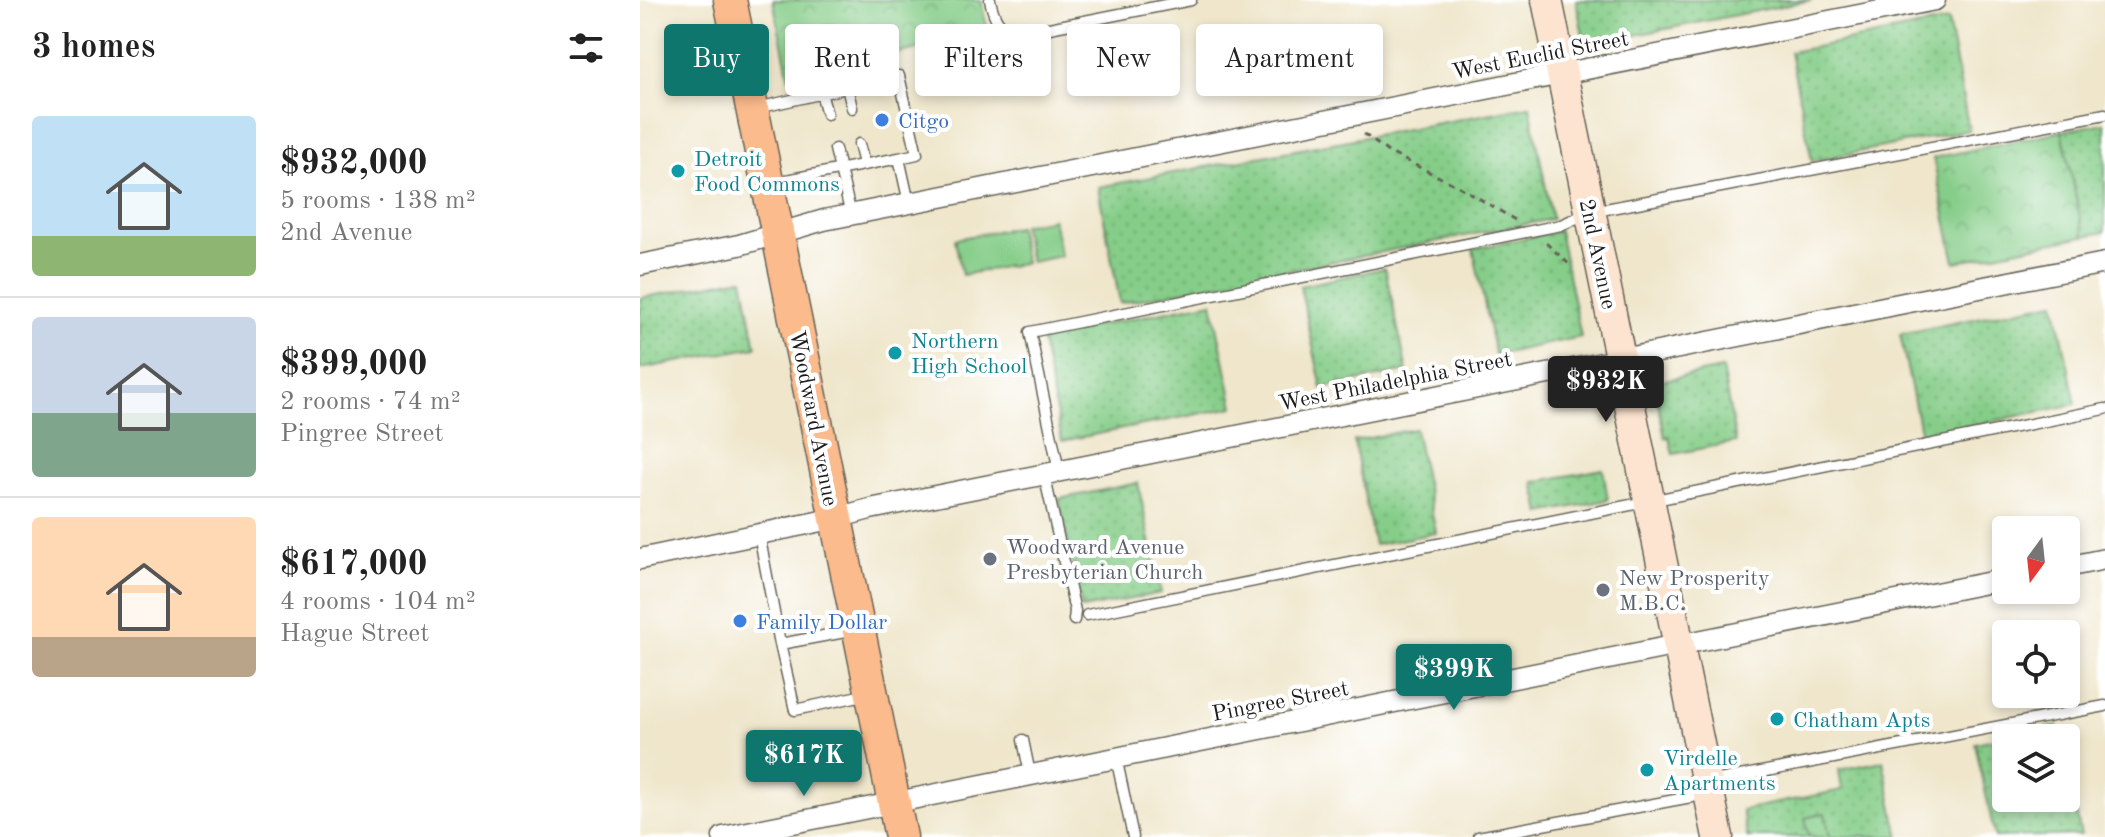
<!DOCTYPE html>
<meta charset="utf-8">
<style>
:root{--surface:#fff;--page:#f6f6f6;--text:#222;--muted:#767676;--line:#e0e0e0;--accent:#0f766e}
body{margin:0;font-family:"Old Standard TT",serif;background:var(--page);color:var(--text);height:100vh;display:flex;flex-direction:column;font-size:30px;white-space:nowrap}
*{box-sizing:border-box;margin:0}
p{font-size:26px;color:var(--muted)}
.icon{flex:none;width:44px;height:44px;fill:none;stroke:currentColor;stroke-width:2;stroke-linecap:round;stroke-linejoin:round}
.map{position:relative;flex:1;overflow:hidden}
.details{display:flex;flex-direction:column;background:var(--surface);width:640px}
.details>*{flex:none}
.top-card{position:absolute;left:24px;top:24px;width:760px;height:72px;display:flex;gap:16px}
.needle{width:52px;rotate:195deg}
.buttons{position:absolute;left:1352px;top:516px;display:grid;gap:16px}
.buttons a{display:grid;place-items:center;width:88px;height:88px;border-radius:8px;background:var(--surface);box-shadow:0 4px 12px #0003;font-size:40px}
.price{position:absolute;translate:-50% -68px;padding:0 18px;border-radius:8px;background:var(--accent);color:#fff;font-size:26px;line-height:52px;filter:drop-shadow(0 2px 4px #0008)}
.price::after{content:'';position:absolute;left:50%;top:48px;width:24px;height:18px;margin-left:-12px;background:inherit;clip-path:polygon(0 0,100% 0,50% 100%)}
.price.on{background:#222;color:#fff}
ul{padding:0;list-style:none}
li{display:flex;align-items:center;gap:24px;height:200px;padding:0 32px}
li+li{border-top:2px solid var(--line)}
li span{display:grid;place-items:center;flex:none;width:224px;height:160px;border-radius:8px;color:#555}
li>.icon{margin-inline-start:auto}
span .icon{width:96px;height:96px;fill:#fffc;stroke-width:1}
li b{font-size:34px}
h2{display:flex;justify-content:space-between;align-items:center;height:96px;padding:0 32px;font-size:34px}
.tag{padding:0 28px;border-radius:8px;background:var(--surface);box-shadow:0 4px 12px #0003;font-size:28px;line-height:72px}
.tag.on{background:var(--accent);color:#fff}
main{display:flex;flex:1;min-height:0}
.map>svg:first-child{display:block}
.grass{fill:url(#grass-dots);stroke:#507452;stroke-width:2}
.park{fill:url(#park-crowns);stroke:#507452;stroke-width:2}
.pitch{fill:#85cd88;stroke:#507452;stroke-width:2}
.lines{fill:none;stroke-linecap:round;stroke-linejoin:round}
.lane-casing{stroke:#666359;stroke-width:13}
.street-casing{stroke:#666359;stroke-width:23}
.secondary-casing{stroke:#666359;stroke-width:33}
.primary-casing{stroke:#666359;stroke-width:35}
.path{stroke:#666359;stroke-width:3;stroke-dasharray:6 6;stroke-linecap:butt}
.lane{stroke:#fff;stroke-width:10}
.street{stroke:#fff;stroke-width:20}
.secondary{stroke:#fde4d1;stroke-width:30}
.primary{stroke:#fbbb8c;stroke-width:32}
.shop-dot{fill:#3f7fe0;stroke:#fff;stroke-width:3}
.culture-dot{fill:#0f9aa8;stroke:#fff;stroke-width:3}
.worship-dot{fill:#6b7280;stroke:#fff;stroke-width:3}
.labels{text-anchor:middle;stroke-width:8;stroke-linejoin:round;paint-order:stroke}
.street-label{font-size:22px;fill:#1c1c1c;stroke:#fff}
.shop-label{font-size:22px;fill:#366cbe;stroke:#fff;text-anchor:start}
.culture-label{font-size:22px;fill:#0d838f;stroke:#fff;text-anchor:start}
.worship-label{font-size:22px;fill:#5b616d;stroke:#fff;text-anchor:start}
</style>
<main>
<section class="details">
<h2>3 homes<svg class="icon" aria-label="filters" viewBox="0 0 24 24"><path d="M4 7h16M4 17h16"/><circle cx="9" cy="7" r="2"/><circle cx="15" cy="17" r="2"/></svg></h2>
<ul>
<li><span style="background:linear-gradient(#bfe0f5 75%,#8fb573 0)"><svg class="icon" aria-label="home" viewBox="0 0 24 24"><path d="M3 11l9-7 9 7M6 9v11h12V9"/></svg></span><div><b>$932,000</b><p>5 rooms · 138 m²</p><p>2nd Avenue</p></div></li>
<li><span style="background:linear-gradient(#c9d6e8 60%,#7fa58c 0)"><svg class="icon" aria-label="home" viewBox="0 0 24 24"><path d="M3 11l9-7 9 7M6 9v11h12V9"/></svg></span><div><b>$399,000</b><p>2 rooms · 74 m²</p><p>Pingree Street</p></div></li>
<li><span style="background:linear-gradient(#ffd9b3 75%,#b9a48a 0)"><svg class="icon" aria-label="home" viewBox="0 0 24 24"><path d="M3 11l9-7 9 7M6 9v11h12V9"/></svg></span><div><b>$617,000</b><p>4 rooms · 104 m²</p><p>Hague Street</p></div></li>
</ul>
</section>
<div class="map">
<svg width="1465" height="837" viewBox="0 0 1465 837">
<defs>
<pattern id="grass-dots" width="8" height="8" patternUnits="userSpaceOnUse" patternTransform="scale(2)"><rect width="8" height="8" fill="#85cd88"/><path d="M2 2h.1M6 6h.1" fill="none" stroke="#72af75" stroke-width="1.8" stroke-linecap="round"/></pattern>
<pattern id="park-crowns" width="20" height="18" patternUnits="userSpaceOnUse" patternTransform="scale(2)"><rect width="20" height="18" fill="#85cd88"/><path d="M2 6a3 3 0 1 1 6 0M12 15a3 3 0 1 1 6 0" fill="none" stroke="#72af75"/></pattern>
</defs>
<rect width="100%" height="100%" fill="#fff"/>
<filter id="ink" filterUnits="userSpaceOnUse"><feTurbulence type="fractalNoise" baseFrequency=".0125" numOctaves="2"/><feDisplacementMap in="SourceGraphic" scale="16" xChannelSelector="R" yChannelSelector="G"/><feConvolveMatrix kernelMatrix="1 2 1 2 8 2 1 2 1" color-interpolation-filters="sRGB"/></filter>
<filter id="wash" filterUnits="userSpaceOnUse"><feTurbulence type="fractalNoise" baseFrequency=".006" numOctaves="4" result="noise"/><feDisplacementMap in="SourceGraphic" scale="32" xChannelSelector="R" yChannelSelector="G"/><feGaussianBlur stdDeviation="1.8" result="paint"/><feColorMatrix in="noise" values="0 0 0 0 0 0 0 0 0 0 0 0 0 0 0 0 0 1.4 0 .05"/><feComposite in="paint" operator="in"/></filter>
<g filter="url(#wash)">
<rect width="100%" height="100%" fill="#efe6cb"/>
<path class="grass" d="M936,0H1172L945,45Z
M1308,21L1329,130L1172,161L1150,52Z
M890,106L912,219L480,303L458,187Z
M1465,123V232L1444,236L1422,131Z
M919,231L941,337L855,355L833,249Z
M745,268L767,371L682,388L660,286Z
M103,278L116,347L0,369V298Z
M572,302L594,407L422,441L401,337Z
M1415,302L1436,404L1281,436L1260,334Z
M1082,369L1096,442L1033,454L1029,437L1025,438L1014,382Z
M775,429L796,533L734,545L714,441Z
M963,469L968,500L901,513L894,482Z
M498,483L521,593L442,609L419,499Z
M1418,726L1421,738H1366V798H1426V763L1441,835L1355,837L1335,743Z
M1243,761L1259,837H1107L1102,810L1202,790L1199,770Z"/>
<path class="park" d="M133,0H341L348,33L149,78Z
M1422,131L1444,236L1315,262L1293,158Z
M1185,813L1190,837H1169L1165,818Z"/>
<path class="pitch" d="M413,219L421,256L390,262L382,225Z
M378,227L385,263L322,275L315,239Z"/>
</g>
<g filter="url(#ink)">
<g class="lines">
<defs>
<path id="lane" d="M350,0C354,19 359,29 379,34L551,0
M207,87L212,108
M181,93L187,114
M117,108L259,76L277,154L259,158L269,203
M219,144L224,164
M195,149L211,215
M131,183L259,158
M419,471L390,332L921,225L950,212L1465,114
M404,474L435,611L434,620
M119,534L140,644L216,630
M447,615L1465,409
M140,644L155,710L228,694
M383,740L390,774
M476,757L493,837
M1069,782L1465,706
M838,837L1067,794"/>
<path id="street" d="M0,265L99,245L184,220L1295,0
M0,559L196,518L230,509L1465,263
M1426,567L1465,559
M83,837L1366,579"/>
<path id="secondary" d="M907,0L1078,837"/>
<path id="primary" d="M90,0L261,837"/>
</defs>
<use href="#lane" class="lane-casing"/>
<use href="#street" class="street-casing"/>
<use href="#secondary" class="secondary-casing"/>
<use href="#primary" class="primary-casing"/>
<path class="path" d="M724,134L748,152L820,187L875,220
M906,243L930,265"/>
<use href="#lane" class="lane"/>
<use href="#street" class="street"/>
<use href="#secondary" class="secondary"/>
<use href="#primary" class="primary"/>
</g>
</g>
<g class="shop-dot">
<circle cx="242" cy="120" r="8"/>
<circle cx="100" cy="621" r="8"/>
</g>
<g class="culture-dot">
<circle cx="38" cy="171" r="8"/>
<circle cx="255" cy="353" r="8"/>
<circle cx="1137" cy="719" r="8"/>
<circle cx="1007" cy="770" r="8"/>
</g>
<g class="worship-dot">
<circle cx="350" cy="559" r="8"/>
<circle cx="963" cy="590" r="8"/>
</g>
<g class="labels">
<g class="street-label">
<text transform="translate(900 54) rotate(-11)" y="8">West Euclid Street</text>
<text transform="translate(959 254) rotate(78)" y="8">2nd Avenue</text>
<text transform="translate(755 380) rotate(-11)" y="8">West Philadelphia Street</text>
<text transform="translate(175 418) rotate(79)" y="8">Woodward Avenue</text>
<text transform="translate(640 700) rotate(-11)" y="8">Pingree Street</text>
</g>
<g class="shop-label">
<text x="258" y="128">Citgo</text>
<text x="116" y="629">Family Dollar</text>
</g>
<g class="culture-label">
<text x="54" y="166">Detroit<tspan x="54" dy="25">Food Commons</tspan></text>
<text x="271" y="348">Northern<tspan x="271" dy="25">High School</tspan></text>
<text x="1153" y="727">Chatham Apts</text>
<text x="1023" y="765">Virdelle<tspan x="1023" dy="25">Apartments</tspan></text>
</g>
<g class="worship-label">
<text x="366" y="554">Woodward Avenue<tspan x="366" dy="25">Presbyterian Church</tspan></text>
<text x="979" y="585">New Prosperity<tspan x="979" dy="25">M.B.C.</tspan></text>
</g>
</g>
</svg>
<div class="buttons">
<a><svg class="needle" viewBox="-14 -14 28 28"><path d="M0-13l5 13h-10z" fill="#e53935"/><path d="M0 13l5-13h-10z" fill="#767676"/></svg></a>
<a><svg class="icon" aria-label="locate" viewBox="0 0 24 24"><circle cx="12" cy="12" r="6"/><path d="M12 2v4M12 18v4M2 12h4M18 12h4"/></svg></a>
<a><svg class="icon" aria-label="layers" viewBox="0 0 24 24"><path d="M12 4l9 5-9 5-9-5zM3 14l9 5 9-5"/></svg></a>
</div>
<b class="price on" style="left:966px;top:424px">$932K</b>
<b class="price" style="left:814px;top:712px">$399K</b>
<b class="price" style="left:164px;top:798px">$617K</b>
<div class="top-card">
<a class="tag on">Buy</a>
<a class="tag">Rent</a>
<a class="tag">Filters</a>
<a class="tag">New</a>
<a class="tag">Apartment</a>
</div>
</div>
</main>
